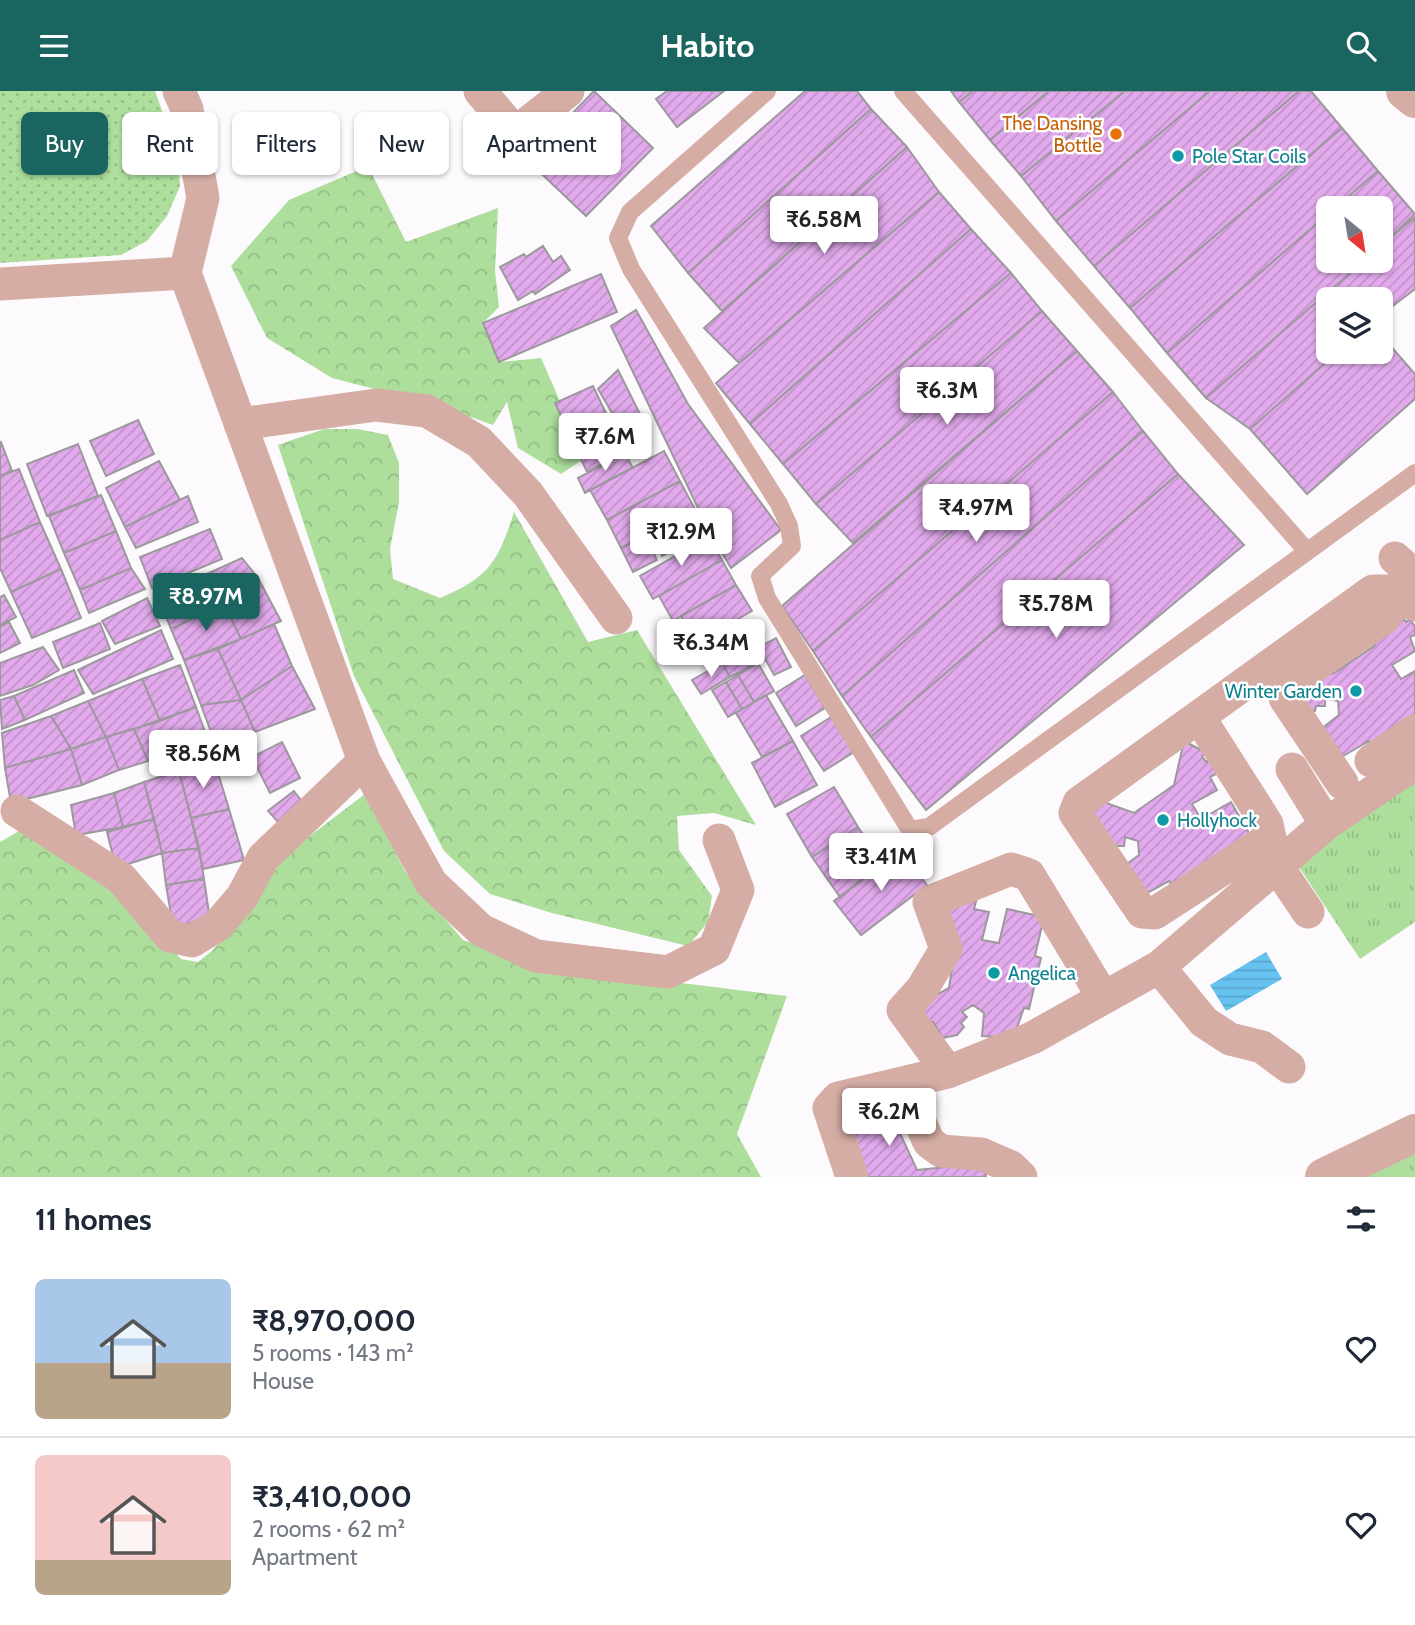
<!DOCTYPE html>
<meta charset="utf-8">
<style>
:root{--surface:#fff;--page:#f6f6f7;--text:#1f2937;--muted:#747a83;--line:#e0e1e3;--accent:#1a655f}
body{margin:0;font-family:Cabin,sans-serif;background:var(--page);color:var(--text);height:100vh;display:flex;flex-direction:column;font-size:26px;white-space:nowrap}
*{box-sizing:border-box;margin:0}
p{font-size:23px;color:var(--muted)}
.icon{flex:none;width:38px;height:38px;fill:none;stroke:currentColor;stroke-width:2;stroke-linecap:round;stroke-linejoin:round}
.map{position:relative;height:1086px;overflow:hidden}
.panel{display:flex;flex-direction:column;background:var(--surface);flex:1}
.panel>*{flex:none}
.banner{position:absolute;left:21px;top:21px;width:700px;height:63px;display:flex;gap:14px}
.needle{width:46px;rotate:150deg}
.buttons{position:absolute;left:1316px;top:105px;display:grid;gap:14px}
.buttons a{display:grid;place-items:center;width:77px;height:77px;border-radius:10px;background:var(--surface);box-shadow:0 2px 5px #0004;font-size:35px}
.price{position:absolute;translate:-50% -60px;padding:0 16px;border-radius:7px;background:#fff;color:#222;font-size:23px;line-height:46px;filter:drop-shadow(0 2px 4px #0008)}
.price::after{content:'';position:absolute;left:50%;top:42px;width:21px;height:16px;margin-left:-10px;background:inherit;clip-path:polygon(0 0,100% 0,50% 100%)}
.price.current{background:var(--accent);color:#fff}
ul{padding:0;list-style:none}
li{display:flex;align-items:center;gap:21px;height:175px;padding:0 35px}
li+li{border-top:2px solid var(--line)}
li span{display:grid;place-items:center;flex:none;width:196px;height:140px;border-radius:10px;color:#555}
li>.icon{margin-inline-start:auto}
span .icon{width:84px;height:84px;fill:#fffc;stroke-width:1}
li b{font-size:30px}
h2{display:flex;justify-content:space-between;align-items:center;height:84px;padding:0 35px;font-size:30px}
.tag{padding:0 24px;border-radius:10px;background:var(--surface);box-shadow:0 2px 5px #0004;font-size:24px;line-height:63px}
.tag.current{background:var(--accent);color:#fff}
header{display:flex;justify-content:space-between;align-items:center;height:91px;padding:0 35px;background:var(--accent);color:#fff;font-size:32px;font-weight:700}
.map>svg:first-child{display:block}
.grass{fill:url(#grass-dots)}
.forest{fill:url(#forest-crowns)}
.park{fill:url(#park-tufts)}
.water{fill:url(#water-rules)}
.building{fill:url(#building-hatch);stroke:#9c999d;stroke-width:2}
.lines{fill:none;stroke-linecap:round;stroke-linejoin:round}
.service{stroke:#d5ada4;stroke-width:18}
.minor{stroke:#d5ada4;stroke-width:33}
.tertiary{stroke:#d5ada4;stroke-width:38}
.food-dot{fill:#e8710a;stroke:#fff;stroke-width:2.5}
.culture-dot{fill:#0f9aa8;stroke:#fff;stroke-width:2.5}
.labels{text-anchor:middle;stroke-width:5;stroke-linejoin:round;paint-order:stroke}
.food-label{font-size:19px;fill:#c56008;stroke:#fff;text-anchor:end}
.culture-label{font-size:19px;fill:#0d838f;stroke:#fff;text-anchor:start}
</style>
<header><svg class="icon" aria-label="menu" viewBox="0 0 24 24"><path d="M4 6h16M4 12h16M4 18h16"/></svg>Habito<svg class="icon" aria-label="search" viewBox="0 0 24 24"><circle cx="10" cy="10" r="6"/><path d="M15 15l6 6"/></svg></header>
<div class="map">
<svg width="1415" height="1086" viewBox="0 0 1415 1086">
<defs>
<pattern id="grass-dots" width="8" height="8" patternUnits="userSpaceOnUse" patternTransform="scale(1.75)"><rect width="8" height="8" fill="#adde9c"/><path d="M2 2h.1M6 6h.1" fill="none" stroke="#94be86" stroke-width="1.8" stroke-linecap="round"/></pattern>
<pattern id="forest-crowns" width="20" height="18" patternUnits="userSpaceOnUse" patternTransform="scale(1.75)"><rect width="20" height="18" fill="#adde9c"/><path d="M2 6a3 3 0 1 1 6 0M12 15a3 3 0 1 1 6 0" fill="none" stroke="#94be86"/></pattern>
<pattern id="park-tufts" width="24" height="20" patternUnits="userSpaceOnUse" patternTransform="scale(1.75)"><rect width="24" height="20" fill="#adde9c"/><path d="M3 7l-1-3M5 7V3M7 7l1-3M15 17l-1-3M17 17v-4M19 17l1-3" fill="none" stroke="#94be86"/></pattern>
<pattern id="water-rules" width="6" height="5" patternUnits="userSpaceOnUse" patternTransform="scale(1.75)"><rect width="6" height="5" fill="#66c2ef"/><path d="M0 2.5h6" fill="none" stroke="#58a6cc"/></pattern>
<pattern id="building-hatch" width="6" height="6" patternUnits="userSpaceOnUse" patternTransform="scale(1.75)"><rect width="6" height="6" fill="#e2aaec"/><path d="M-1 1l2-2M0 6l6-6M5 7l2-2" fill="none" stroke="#c191ca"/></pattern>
</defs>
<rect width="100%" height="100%" fill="#fdfafe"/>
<path class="grass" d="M0,0H155L177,62L180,95L167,125L147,150L121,164L0,172Z"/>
<path class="forest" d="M368,75L406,151L498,117L495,180L499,216L483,232L499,271L541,267L585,367L561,383L518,357L507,311L493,334L440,315L332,287L267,247L231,175L289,109Z
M324,338H358L388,344L399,372V411L390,458L393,488L440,507C489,486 498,471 514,421L588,551L637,539L756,734L714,722L677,725L679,759L712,805L708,831L688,855L552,822L490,803L444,760L354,585L278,354Z
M365,703L406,782L463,849L537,874L787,905L737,1043L761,1086H0V751L19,740L130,812L181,868L198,871L213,859L290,760Z"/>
<path class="park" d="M1415,691V831L1360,868L1295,770Z
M1415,1054V1086H1355Z"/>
<path class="water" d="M1266,861L1282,888L1226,920L1210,894Z"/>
<path class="building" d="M594,0L653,57L586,125L527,69Z
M667,0H724L677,36L656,8Z
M805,0H857L871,18L688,182L651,135Z
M951,0H973L959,11Z
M973,0H1049L990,49L959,11Z
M1049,0H1125L1021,85L990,49Z
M1125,0H1210L1056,130L1021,85Z
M1210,0H1299L1094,175L1056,130Z
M1299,0H1311L1342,37L1130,217L1094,175Z
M871,18L907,56L722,220L688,182Z
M1342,37L1378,80L1335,117H1328V123L1167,262L1130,217Z
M907,56L939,101L739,272L704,237Z
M1378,80L1415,123L1381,155V117H1335Z
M939,101L971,138L750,333L716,292Z
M1328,123V170H1364L1206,307L1167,262Z
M1415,126V198L1381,224V208H1328V261H1338L1250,338L1206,307L1364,170H1381V155Z
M971,138L1011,182L783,373L750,333Z
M543,155L553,171L561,165L570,179L535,203L533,200L518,209L500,176L524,163L526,166Z
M1011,182L1042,220L816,413L783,373Z
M601,183L617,221L499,271L483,232Z
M636,219L688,313L781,439L731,477L708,438L611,235Z
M1042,220L1077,260L853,452L816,413Z
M1381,244L1415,283V308L1307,403L1250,338L1338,261H1381Z
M1077,260L1113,301L813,560L782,515Z
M618,279L643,329L622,339L598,298Z
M593,295L625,362L587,381L555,312Z
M1113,301L1143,340L842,605L813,560Z
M138,329L154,363L106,385L90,350Z
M1143,340L1178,383L871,646L842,605Z
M1,351L12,380L0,385V352Z
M78,353L98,405L47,425L27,373Z
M664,360L680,390L607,429L590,399Z
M625,362L633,377L585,402L578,387Z
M159,370L180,409L125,436L106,397Z
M19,378L40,431L0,449V385Z
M1178,383L1244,454L926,719L871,646Z
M680,390L695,418L621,457L607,429Z
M101,404L116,440L64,462L49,425Z
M188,405L198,431L136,457L125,436Z
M694,422L702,444L662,465L657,445Z
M40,431L61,478L11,501L0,477V449Z
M210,438L222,468L152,497L140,466Z
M116,440L131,477L80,499L64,462Z
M645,444L657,469L633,481L621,457Z
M709,446L722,469L653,508L640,485Z
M242,467L258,487L224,513L171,538L158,505Z
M722,469L736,494L673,530L659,505Z
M131,477L145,498L89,522L80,499Z
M61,478L81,527L32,547L11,501Z
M258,487L281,530L241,548L224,513Z
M736,494L752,520L696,552L681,525Z
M4,504L16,526L0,534V506Z
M147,507L160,535L115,553L102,530Z
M224,513L241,548L184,569L171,538Z
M1392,523L1402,525L1406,531L1410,528L1415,536V544L1410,546L1415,560L1392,574L1401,588L1415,580V631L1372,655L1369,650L1338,668L1321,638L1339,624L1338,610L1325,607V615H1316L1315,620L1305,619L1298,593L1334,582L1374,555Z
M9,531L20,552L0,562V536Z
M100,532L110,558L63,577L53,551Z
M274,533L292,575L241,609L218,558Z
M735,537L745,555L706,576L697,558Z
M161,539L173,568L93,603L78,579Z
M776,547L791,576L774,584L759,556Z
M757,554L764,570L750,576L742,561Z
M43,556L59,579L33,594L0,605V572Z
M218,558L241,609L201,614L184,569Z
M742,562L750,576L730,586L722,572Z
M722,572L730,586L701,603L692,589Z
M758,572L774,600L754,611L738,584Z
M180,574L196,616L160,630L142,588Z
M292,575L315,618L255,641L241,609Z
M74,579L84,602L25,629L14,605Z
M738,584L754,611L742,618L726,591Z
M805,584L825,617L796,635L776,602Z
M142,588L160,630L106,646L88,610Z
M726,591L742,618L728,626L712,599Z
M766,604L793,650L762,666L736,622Z
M14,605L25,629L2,638L0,609Z
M241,609L255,641L216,654L201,614Z
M88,610L106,646L71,658L51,625Z
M196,616L208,649L148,670L134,638Z
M51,625L71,658L5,677L2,642Z
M831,626L854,661L824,680L801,645Z
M134,638L148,670L119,679L106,646Z
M106,646L119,679L82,694L71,658Z
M793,650L817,694L775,716L752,672Z
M1184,650L1207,662L1202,665L1206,671L1210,668L1220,681L1210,686L1217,699L1192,713L1201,728L1231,711L1250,744L1172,795L1169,790L1138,807L1120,778L1139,764L1138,750L1125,746L1124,755H1116L1084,729L1090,706L1134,722L1174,694Z
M282,651L300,687L270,702L252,666Z
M71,658L82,694L11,712L5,677Z
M214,669L229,718L191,727L179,680Z
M179,680L199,757L162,762L144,691Z
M144,691L154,728L123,736L114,702Z
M834,696L858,736L812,766L787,723Z
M294,700L303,712L278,731L268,720Z
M114,702L123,736L76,744L71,714Z
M229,718L244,769L203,778L191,727Z
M154,728L162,762L116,777L107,741Z
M858,736L883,773L840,806L812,766Z
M199,757L204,788L166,794L162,762Z
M901,759L927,794L861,844L834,810Z
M204,788L210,829L173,835L166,794Z
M977,807L974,818L989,821L982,849L999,852L1007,818L1044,826L1035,865L1041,867L1029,918L1024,917L1013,947L982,945L984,922L973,914L962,921L967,926L961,932L964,936L957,944L943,947L933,931L921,939L908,919L949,897L956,850L930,813Z
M884,1008L917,1079L985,1072L986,1086H858L838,1028Z"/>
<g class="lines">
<path class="service" d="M767,0L630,121L618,147L631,178L779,413L789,435L792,455L760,485L767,507L910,739L929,736L1415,382
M903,0L1306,459"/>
<path class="minor" d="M179,0L187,18L203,107L185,182L364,670L431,792L481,839L536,865L668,881L714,858L738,799L719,749
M480,0L513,39L524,35L568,0
M0,193L185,182
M240,333L376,314L427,320L479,351L528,403L616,527
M1395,467L1415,485
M1199,626L1267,733L1270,747L1155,822L1142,821L1075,722L1079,712L1373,500H1391L1415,514
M1371,670L1415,640
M1292,678L1326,733
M1342,692L1285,607L1288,593L1384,527L1400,505
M17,720L121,787L170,845L192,850L218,834L242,806L263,767L364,670
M1277,775L1308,821
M1159,876L1204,931L1230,948L1262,956L1289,976
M948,981L903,919L922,898L946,858L929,811L1011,778L1029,784L1103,906
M852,1086L829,1017L838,1007L902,992
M1021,1086L1011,1076L981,1063L941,1060L929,1051L902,992L948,981L1032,947L1159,876L1326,733L1415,672"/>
<path class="tertiary" d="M1405,0L1415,8
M1324,1086L1415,1042"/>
</g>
<circle class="food-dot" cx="1116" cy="43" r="7"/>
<g class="culture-dot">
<circle cx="1178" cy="65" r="7"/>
<circle cx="1356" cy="600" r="7"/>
<circle cx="1163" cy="729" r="7"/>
<circle cx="994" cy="882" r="7"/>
</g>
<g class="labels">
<g class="food-label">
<text x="1102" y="39">The Dansing<tspan x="1102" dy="22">Bottle</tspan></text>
</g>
<g class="culture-label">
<text x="1192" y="72">Pole Star Coils</text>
<text x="1342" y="607" text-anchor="end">Winter Garden</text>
<text x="1177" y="736">Hollyhock</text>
<text x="1008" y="889">Angelica</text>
</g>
</g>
</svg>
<div class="buttons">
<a><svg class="needle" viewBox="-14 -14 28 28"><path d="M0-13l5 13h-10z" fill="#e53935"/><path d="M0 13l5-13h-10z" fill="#747a83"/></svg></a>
<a><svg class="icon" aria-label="layers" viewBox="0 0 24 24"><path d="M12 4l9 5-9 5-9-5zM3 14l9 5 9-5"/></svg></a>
</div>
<b class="price" style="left:824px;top:165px">₹6.58M</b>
<b class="price" style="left:947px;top:336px">₹6.3M</b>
<b class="price" style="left:605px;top:382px">₹7.6M</b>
<b class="price" style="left:976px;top:453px">₹4.97M</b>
<b class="price" style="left:681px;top:477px">₹12.9M</b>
<b class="price current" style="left:206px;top:542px">₹8.97M</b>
<b class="price" style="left:1056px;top:549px">₹5.78M</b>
<b class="price" style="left:711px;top:588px">₹6.34M</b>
<b class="price" style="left:203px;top:699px">₹8.56M</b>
<b class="price" style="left:881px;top:802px">₹3.41M</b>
<b class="price" style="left:889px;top:1057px">₹6.2M</b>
<div class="banner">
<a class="tag current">Buy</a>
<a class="tag">Rent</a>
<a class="tag">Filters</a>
<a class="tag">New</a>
<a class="tag">Apartment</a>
</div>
</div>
<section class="panel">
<h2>11 homes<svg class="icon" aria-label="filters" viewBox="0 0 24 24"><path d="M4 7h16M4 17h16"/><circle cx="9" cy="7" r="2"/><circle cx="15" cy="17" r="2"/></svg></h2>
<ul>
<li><span style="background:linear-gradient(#a9c7e8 60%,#b9a48a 0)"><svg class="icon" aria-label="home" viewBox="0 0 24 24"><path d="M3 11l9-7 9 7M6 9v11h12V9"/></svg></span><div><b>₹8,970,000</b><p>5 rooms · 143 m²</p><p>House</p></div><svg class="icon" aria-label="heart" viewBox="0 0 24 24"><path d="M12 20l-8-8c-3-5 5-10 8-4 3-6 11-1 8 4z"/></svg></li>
<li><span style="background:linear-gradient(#f6c9c9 75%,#b9a48a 0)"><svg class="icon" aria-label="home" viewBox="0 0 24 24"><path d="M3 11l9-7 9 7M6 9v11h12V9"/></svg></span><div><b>₹3,410,000</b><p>2 rooms · 62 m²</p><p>Apartment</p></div><svg class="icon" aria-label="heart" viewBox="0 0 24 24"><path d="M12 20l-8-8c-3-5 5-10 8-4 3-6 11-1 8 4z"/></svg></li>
</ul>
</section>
